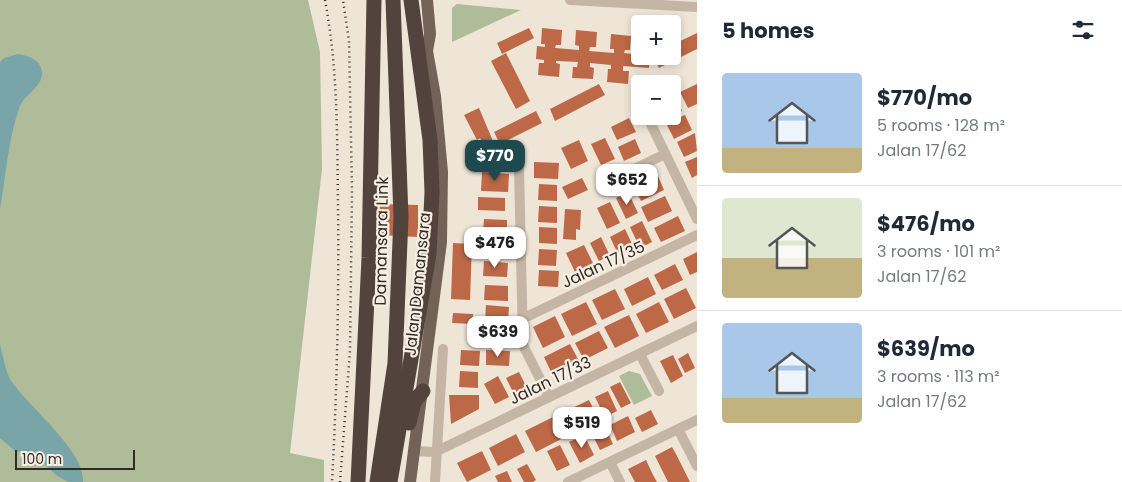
<!DOCTYPE html>
<meta charset="utf-8">
<style>
:root{--surface:#fff;--page:#f2f2f3;--text:#1f2937;--muted:#747a83;--line:#e0e1e3;--accent:#1e4a4f}
body{margin:0;font-family:Poppins,sans-serif;background:var(--page);color:var(--text);height:100vh;display:flex;flex-direction:column;font-size:19px;white-space:nowrap}
*{box-sizing:border-box;margin:0}
p{font-size:16px;color:var(--muted)}
.icon{flex:none;width:28px;height:28px;fill:none;stroke:currentColor;stroke-width:2;stroke-linecap:round;stroke-linejoin:round}
.map{position:relative;flex:1;overflow:hidden}
.drawer{display:flex;flex-direction:column;background:var(--surface);width:425px}
.drawer>*{flex:none}
.controls{position:absolute;left:631px;top:15px;display:grid;gap:10px}
.controls a{display:grid;place-items:center;width:50px;height:50px;border-radius:5px;background:var(--surface);box-shadow:0 2px 8px #0003;font-size:25px}
.scale{position:absolute;left:15px;bottom:12px;width:120px;box-sizing:border-box;padding-left:5px;border:2px solid #312a25;border-top:0;font-size:14px;line-height:18px;white-space:nowrap;color:#312a25;-webkit-text-stroke:4px #f7efe3;paint-order:stroke}
.price{position:absolute;translate:-50% -42px;padding:0 11px;border-radius:10px;background:#fff;color:#222;font-size:16px;line-height:32px;filter:drop-shadow(0 1px 2px #0008)}
.price::after{content:'';position:absolute;left:50%;top:30px;width:15px;height:11px;margin-left:-8px;background:inherit;clip-path:polygon(0 0,100% 0,50% 100%)}
.price.on{background:var(--accent);color:#fff}
ul{padding:0;list-style:none}
li{display:flex;align-items:center;gap:15px;height:125px;padding:0 25px}
li+li{border-top:1px solid var(--line)}
li span{display:grid;place-items:center;flex:none;width:140px;height:100px;border-radius:5px;color:#555}
li>.icon{margin-inline-start:auto}
span .icon{width:60px;height:60px;fill:#fffc;stroke-width:1}
li b{font-size:21px}
h2{display:flex;justify-content:space-between;align-items:center;height:60px;padding:0 25px;font-size:21px}
main{display:flex;flex:1;min-height:0}
.map>svg:first-child{display:block}
.green{fill:#afbc99}
.water{fill:#79a5a9}
.building{fill:#bd6847}
.lines{fill:none;stroke-linecap:round;stroke-linejoin:round}
.minor{stroke:#c5b5a5;stroke-width:10}
.major{stroke:#736257;stroke-width:12}
.highway{stroke:#52443d;stroke-width:15}
.rail{stroke:#312a25;stroke-width:2.5;stroke-dasharray:1 4;stroke-linecap:butt}
.labels{text-anchor:middle;stroke-width:4.5;stroke-linejoin:round;paint-order:stroke}
.street-label{font-size:16px;fill:#312a25;stroke:#f7efe3}
</style>
<main>
<div class="map">
<svg width="697" height="482" viewBox="0 0 697 482">
<rect width="100%" height="100%" fill="#eee5d7"/>
<path class="green" d="M0,0H308L320,52L322,169L290,453L324,460V482H0Z
M457,4L521,10L452,42V8Z
M629,371L640,374L652,396L634,405L619,376Z"/>
<path class="water" d="M18,54C28,56 40,59 42,71C44,86 25,94 20,106C8,138 6,176 0,209V62L4,58Z
M0,345C3,355 5,369 10,379C26,405 86,451 83,482H68L56,475L41,461L14,450L0,438Z"/>
<path class="building" d="M529,28L534,38L502,54L497,43Z
M542,28L562,30L561,45H556L555,48L579,50V46L575,45L576,30L597,32L596,47H590L589,51L614,53V49H610L611,34L631,36L630,50H625L624,53L650,56L649,68L623,66V71H629L628,84L607,82L608,69H611V65L590,63V67L594,68L593,79L572,78L573,67H577L578,62L556,61V63L560,64L559,77L538,75L539,63H544V60L536,59L537,46L545,47V44H541Z
M697,33V49L659,68L653,56H672V45Z
M506,53L530,101L516,109L491,61Z
M599,84L605,95L555,121L550,109Z
M697,84V104L688,108L680,92Z
M675,96L682,111L672,115V97Z
M479,108L493,141L484,146L480,138L477,140L464,115Z
M536,111L542,123L500,144L494,132Z
M685,115L692,130L674,139L666,123Z
M629,118L636,132L617,140L611,127Z
M695,133L697,151L684,157L677,142Z
M605,138L615,159L601,165L591,144Z
M635,139L641,153L624,161L618,147Z
M579,140L588,161L571,169L561,148Z
M697,157V175L692,178L685,162Z
M534,162L559,163L558,179L534,178Z
M482,172L509,174L508,192L481,191Z
M658,176L664,190L641,201L634,187Z
M582,178L588,190L568,199L562,187Z
M539,184L557,185V201L538,200Z
M628,192L638,213L626,219L616,198Z
M665,196L672,211L648,222L641,207Z
M478,197L505,198V211L478,210Z
M610,202L620,223L607,229L597,208Z
M380,204L418,205V237L379,235Z
M539,206L557,207V223L538,222Z
M565,209L581,210L580,230L576,229V240L563,239Z
M678,216L685,231L661,242L654,228Z
M484,219L507,220V235L483,233Z
M642,221L652,242L640,248L630,227Z
M539,227L557,228V244L539,243Z
M625,229L633,246L618,254L610,237Z
M601,237L610,256L599,261L590,243Z
M485,241L509,242L508,257L485,256Z
M453,243L472,244L470,300L451,299Z
M584,245L593,263L575,272L566,253Z
M539,249L557,250L556,266L538,265Z
M697,252V272L690,275L683,259Z
M484,261L508,263L507,277L483,276Z
M675,264L683,280L662,290L654,275Z
M539,270L559,271L558,287L538,286Z
M648,277L656,294L632,306L624,289Z
M485,285L508,286V301L484,300Z
M686,288L696,308L674,319L664,299Z
M615,289L625,309L602,320L592,300Z
M586,302L597,324L572,336L561,314Z
M659,302L669,322L646,333L636,314Z
M486,305L509,307L508,321L485,320Z
M453,313L473,314V324L452,323Z
M629,315L639,336L615,348L604,327Z
M555,316L565,337L543,348L533,327Z
M485,328L508,329V344L484,343Z
M599,331L608,348L584,360L575,343Z
M570,344L580,363L553,376L544,357Z
M461,350L480,351L479,366L460,365Z
M486,350L510,351L509,366L486,365Z
M688,353L695,368L685,373L678,359Z
M673,355L683,376L671,383L660,361Z
M460,371L478,372V388L459,387Z
M519,372L529,392L516,398L506,378Z
M498,376L509,397L495,404L484,384Z
M620,382L631,403L621,408L610,387Z
M608,391L617,411L605,417L595,397Z
M449,395H479V409L451,424Z
M589,400L597,416L574,428L566,411Z
M651,410L658,424L642,432L635,418Z
M561,413L571,434L536,452L525,431Z
M628,416L635,432L617,441L610,425Z
M605,427L613,444L600,450L592,434Z
M516,434L525,452L498,466L489,448Z
M584,435L594,455L580,463L569,442Z
M560,445L570,465L557,471L547,451Z
M672,447L676,454L690,482H668L655,456Z
M482,451L491,470L467,482L457,463Z
M646,460L653,475L657,482H635L628,469Z
M527,464L536,480L533,482H524L517,469Z
M507,471L512,482H498L495,476Z"/>
<g class="lines">
<path class="minor" d="M570,0L697,7
M647,116L697,219
M519,168L523,345L549,397
M604,184L665,154
M522,319L697,235
M640,354L659,391
M678,429L697,466
M414,451L435,452L697,326
M610,462L620,482
M435,482L443,349
M568,482L697,420"/>
<path class="major" d="M410,482L441,242L442,172L435,96L427,51L430,34L427,0"/>
<path class="highway" d="M409,423L414,402L423,391
M358,482L369,258L374,0
M377,482L395,363L401,217L393,0
M390,482L429,254L432,192L430,140L411,0"/>
<path class="rail" d="M325,0C338,70 337,134 338,204C339,297 337,390 332,482
M340,482L350,351L352,191L349,41L343,0"/>
</g>
<g class="labels">
<g class="street-label">
<text transform="translate(381 241) rotate(-89)" y="6">Damansara Link</text>
<text transform="translate(603 264) rotate(-25)" y="6">Jalan 17/35</text>
<text transform="translate(417 284) rotate(-84)" y="6">Jalan Damansara</text>
<text transform="translate(550 380) rotate(-26)" y="6">Jalan 17/33</text>
</g>
</g>
</svg>
<div class="controls">
<a>+</a>
<a>−</a>
</div>
<div class="scale">100 m</div>
<b class="price on" style="left:495px;top:182px">$770</b>
<b class="price" style="left:627px;top:206px">$652</b>
<b class="price" style="left:495px;top:269px">$476</b>
<b class="price" style="left:498px;top:358px">$639</b>
<b class="price" style="left:582px;top:449px">$519</b>
</div>
<section class="drawer">
<h2>5 homes<svg class="icon" aria-label="filters" viewBox="0 0 24 24"><path d="M4 7h16M4 17h16"/><circle cx="9" cy="7" r="2"/><circle cx="15" cy="17" r="2"/></svg></h2>
<ul>
<li><span style="background:linear-gradient(#a9c7e8 75%,#c2b280 0)"><svg class="icon" aria-label="home" viewBox="0 0 24 24"><path d="M3 11l9-7 9 7M6 9v11h12V9"/></svg></span><div><b>$770/mo</b><p>5 rooms · 128 m²</p><p>Jalan 17/62</p></div></li>
<li><span style="background:linear-gradient(#dfe7d0 60%,#c2b280 0)"><svg class="icon" aria-label="home" viewBox="0 0 24 24"><path d="M3 11l9-7 9 7M6 9v11h12V9"/></svg></span><div><b>$476/mo</b><p>3 rooms · 101 m²</p><p>Jalan 17/62</p></div></li>
<li><span style="background:linear-gradient(#a9c7e8 75%,#c2b280 0)"><svg class="icon" aria-label="home" viewBox="0 0 24 24"><path d="M3 11l9-7 9 7M6 9v11h12V9"/></svg></span><div><b>$639/mo</b><p>3 rooms · 113 m²</p><p>Jalan 17/62</p></div></li>
</ul>
</section>
</main>
